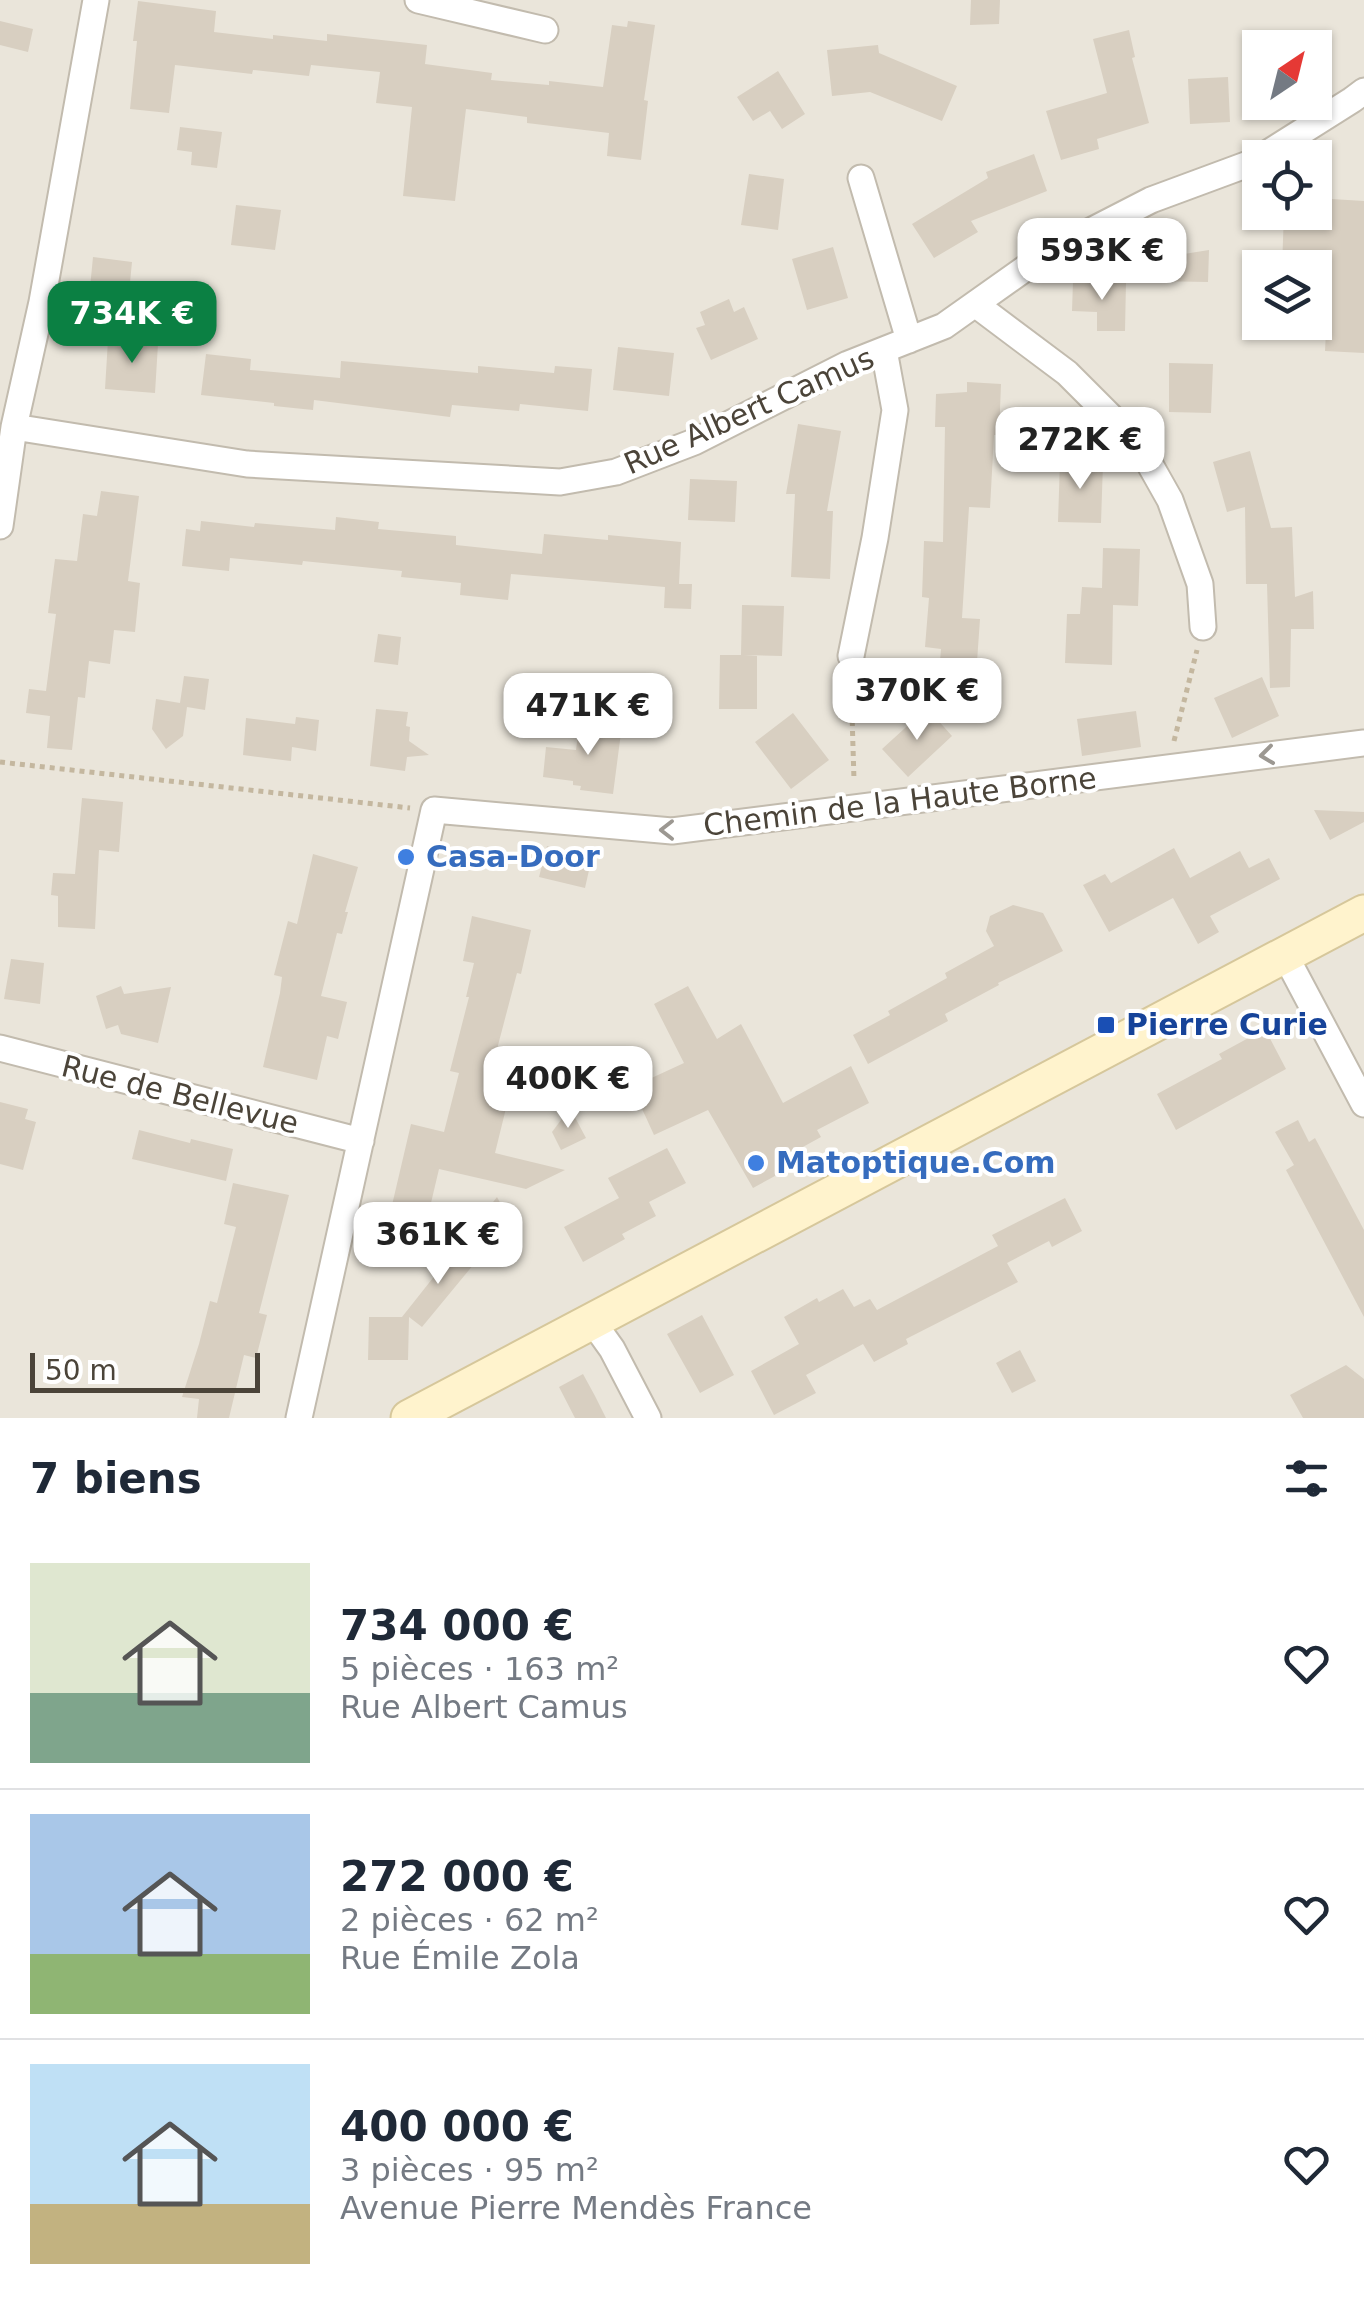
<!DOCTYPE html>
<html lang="fr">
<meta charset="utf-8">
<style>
:root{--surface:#fff;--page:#f6f6f7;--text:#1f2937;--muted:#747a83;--line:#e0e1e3;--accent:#0b8043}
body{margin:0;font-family:"DejaVu Sans",sans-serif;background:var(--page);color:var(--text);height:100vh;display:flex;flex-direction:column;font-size:38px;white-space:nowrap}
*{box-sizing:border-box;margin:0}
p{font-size:32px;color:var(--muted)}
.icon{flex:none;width:55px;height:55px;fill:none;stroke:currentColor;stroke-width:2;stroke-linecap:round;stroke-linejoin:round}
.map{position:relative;height:1418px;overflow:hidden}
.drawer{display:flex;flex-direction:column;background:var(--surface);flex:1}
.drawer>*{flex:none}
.needle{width:65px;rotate:35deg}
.tools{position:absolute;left:1242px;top:30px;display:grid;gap:20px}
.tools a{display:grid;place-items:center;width:90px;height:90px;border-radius:0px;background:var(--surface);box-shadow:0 2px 8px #0004;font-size:50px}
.scale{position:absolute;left:30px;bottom:25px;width:230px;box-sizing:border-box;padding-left:10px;border:5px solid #4b4439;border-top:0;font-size:28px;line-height:35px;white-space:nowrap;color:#4b4439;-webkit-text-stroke:8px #fff;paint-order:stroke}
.price{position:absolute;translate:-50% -85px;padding:0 22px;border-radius:20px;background:#fff;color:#222;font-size:32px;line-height:65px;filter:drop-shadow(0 2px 5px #0008)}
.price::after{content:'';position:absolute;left:50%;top:60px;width:30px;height:22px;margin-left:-15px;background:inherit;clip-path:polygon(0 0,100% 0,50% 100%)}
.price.current{background:var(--accent);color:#fff}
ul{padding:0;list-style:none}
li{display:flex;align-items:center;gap:30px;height:250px;padding:0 30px}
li+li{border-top:2px solid var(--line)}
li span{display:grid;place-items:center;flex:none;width:280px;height:200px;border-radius:0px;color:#555}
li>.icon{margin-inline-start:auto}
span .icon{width:120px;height:120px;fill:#fffc;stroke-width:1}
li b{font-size:42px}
h2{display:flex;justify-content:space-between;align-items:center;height:120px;padding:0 30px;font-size:42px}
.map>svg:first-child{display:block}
.residential{fill:#eae5da;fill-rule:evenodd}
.building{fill:#d8cfc1}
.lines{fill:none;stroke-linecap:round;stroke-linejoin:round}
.street-casing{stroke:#c2bbae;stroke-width:29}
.secondary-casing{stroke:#d6c79b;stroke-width:39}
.path{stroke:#c4b79f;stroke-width:5;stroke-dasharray:5 5;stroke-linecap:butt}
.street{stroke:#fff;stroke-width:25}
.secondary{stroke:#fff3cd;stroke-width:35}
.oneway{stroke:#9c9892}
.shop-dot{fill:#3f7fe0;stroke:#fff;stroke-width:4}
.transit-dot{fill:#1a4fb4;stroke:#fff;stroke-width:4}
.labels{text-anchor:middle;stroke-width:8;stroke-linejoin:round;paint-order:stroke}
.street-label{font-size:30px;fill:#4b4439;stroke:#fff}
.shop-label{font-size:30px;font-weight:bold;fill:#366cbe;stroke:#fff;text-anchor:start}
.transit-label{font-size:30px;font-weight:bold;fill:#164399;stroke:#fff;text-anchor:start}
</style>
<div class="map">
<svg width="1364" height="1418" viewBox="0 0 1364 1418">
<rect width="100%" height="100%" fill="#f6f3ec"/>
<path class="residential" d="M0,0H1364V1418H0ZM1260,48H1315V102H1260ZM1260,158H1315V212H1260ZM1260,268H1315V322H1260Z"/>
<path class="building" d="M971,0H1000L999,24L970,25Z
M138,1L216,11L214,32L273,39V35L327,41V34L427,45L425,64L492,73L491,80L549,85V81L603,87L612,25L627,27L628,21L655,25L644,100L648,101L641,160L607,156L609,133L527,123V117L466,109L455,201L403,196L412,107L376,103L380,72L311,65L309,76L253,70L252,74L175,65L169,113L130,109L137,41H133Z
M0,21L33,29L28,52L0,45Z
M1129,30L1135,57L1132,58L1149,123L1097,139L1099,149L1061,160L1046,111L1107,93L1093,39Z
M878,45L879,53L957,86L942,121L870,92L832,96L827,50Z
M778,71L805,114L782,129L770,111L753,121L737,97Z
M1228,77L1230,122L1190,124L1188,79Z
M180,127L222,132L217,168L191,165L192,152L177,150Z
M1034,154L1047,191L971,221L978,232L934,258L912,224L988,178L986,172Z
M749,174L784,179L778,230L741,225Z
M1315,198L1364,201V353L1325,351L1329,276L1315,275V268H1282L1284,212H1315Z
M236,205L281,210L275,250L231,245Z
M1154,238L1180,239L1184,254L1209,250L1208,282L1152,281Z
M833,247L848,298L807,310L792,259Z
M93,257L132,262L127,313L88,308Z
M1073,281L1126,282L1125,331H1097V312L1072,311Z
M729,299L734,312L744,307L758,339L711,360L696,328L705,325L700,312Z
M108,340L158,344L155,393L105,389Z
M618,347L674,353L669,396L613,390Z
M206,354L251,359L250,370L340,378L341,361L478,373V366L554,373L555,366L592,369L588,411L520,404L519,411L452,405L450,417L314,400L313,410L274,406V403L201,395Z
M1169,363L1213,364L1211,413L1169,412Z
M967,382L1001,384L999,435H994L990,508L969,507L962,618L980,619L976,676L939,674L941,649L925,647L929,598L922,597L924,541L943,542L945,427H935L936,394L967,392Z
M798,424L841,431L827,511H833L830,579L791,577L795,494H786Z
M1250,451L1271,528L1292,527L1295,597L1313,591L1314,629H1291L1290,687L1270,688L1267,584H1246L1245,507L1227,512L1213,462Z
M1060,461L1103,463L1101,523L1058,522Z
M690,479L737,481L735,522L688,520Z
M101,491L139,496L128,581L140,583L135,632L114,630L110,664L89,661L85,698L78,697L72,750L47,748L50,716L26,713L29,689L46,691L56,614L48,613L55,559L77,561L83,514L97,516Z
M336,517L379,522L378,529L456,536V545L542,554L544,534L608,540V535L681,542L679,584H692L691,609L664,608L665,587L511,574L508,600L460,595L461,583L401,577L402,571L303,561L302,565L230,558L229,571L182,566L186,529L200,531L201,521L254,527L255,523L335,530Z
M1103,548L1140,549L1138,606L1113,605L1112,665L1065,663L1067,614H1080L1082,587L1102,588Z
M742,605L784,606L782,656L744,655L757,656V709H719L720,655H741Z
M378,634L401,637L398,665L374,662Z
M184,676L209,679L205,710L187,707L183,736L166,749L152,729L156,699L180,703Z
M1262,677L1279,716L1232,738L1214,698Z
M927,708L952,736L908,777L882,749Z
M376,709L408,712L406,726L410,727L409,741L429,755L407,757L405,771L370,766Z
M1136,711L1141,747L1082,756L1077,719Z
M793,713L829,760L791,789L755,742Z
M296,717L319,720L316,751L292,747L291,761L243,755L246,718L295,724Z
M580,720L622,725L613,794L580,790L581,786L573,785V781L543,777L546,747L576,750Z
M82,798L123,802L119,852L99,850L95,929L58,927V896L51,895L53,873L75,874Z
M1314,810L1364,812V822L1330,840Z
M547,846L592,857L585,888L539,877Z
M1174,848L1190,878L1240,851L1249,868L1269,858L1280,879L1210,916L1219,932L1198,944L1173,898L1109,932L1083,885L1105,874L1111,883Z
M313,854L358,867L345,912H348L342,934L337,933L321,996L347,1002L338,1039L327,1036L317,1080L263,1067L280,993L282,977L274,975L288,921L297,924Z
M1013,905L1043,913L1063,951L998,983L999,985L945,1014L948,1021L868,1064L853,1035L890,1015L888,1011L947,978L945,973L994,946L986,931L990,916Z
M472,916L531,930L521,974L517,973L486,1091L509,1096L495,1153L565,1170L526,1189L439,1169L418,1258L388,1251L392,1237L385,1235L411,1124L444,1132L459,1073L450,1071L469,997H466L474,963L463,961Z
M11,959L44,963L40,1004L4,999Z
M121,986L124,994L171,987L158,1043L121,1034L118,1025L106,1029L96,996Z
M688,986L717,1039L741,1024L783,1103L851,1066L869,1103L817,1130L821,1137L781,1159L786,1170L753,1188L708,1110L654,1135L632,1087L684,1063L654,1004Z
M1265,1029L1286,1069L1176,1130L1157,1094L1222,1059L1219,1054Z
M0,1102L28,1109L25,1119L36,1122L23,1170L0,1164Z
M570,1108L586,1138L561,1150L552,1132Z
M1298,1120L1309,1142L1315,1138L1364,1230V1317L1286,1170L1294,1165L1275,1132Z
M139,1130L190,1143L191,1139L233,1149L226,1181L132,1159Z
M667,1148L686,1183L649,1202L656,1216L622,1234L625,1239L583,1262L564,1227L619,1198L608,1178Z
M233,1183L289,1195L259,1313L267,1315L256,1358L244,1355L229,1418H197L199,1399L182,1397L199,1344L210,1301L217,1303L236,1227L224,1224Z
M497,1197L516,1232L488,1247L422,1327L409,1317L408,1360H368L369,1317H402Z
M1065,1198L1082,1231L1052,1247L1049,1241L1007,1263L1018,1282L906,1339L908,1344L874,1362L863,1344L806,1375L816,1393L774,1415L751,1371L799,1344L784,1317L817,1298L819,1302L843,1289L854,1307L870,1299L877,1310L998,1246L992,1235Z
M702,1315L734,1375L700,1393L667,1334Z
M1020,1350L1036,1381L1012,1393L996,1363Z
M1346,1365L1364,1379V1418H1303L1290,1395Z
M583,1374L595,1396L606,1418H575L559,1387Z"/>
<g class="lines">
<defs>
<path id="street" d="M418,0L545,30
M1260,158L1352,100L1364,91
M861,178L909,340
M975,304L1067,373L1139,445L1170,500L1200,584L1203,627
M14,427L247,464L560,482L616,472L694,442L848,364L944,326L1044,255L1151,200L1251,163L1260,158
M0,526L14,427L42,302L96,0
M851,656L875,538L895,410L884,350
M1285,955L1364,1104
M0,1048L361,1141
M592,1321L612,1349L648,1418
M299,1418L434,810L672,831L1364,743"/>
<path id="secondary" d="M409,1418L1364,913"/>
</defs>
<use href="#street" class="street-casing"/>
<use href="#secondary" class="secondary-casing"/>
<path class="path" d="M851,681L854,780
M1174,741L1197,650
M0,762L410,808"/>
<use href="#street" class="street"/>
<use href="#secondary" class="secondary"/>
</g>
<defs><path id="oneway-chevron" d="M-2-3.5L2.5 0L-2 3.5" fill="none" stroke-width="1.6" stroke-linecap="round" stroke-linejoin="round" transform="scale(2.5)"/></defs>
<g class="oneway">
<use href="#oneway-chevron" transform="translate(1267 755) rotate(173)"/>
<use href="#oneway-chevron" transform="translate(667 830) rotate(-180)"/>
</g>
<g class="shop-dot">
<circle cx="406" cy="857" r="10"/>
<circle cx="756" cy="1163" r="10"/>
</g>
<rect class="transit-dot" x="1096" y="1015" width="20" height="20" rx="5"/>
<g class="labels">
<g class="street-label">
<text transform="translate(749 411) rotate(-24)" y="10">Rue Albert Camus</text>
<text transform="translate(900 802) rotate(-7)" y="10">Chemin de la Haute Borne</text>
<text transform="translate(180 1095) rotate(14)" y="10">Rue de Bellevue</text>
</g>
<g class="shop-label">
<text x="426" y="867">Casa-Door</text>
<text x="776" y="1173">Matoptique.Com</text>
</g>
<g class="transit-label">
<text x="1126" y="1035">Pierre Curie</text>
</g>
</g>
</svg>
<div class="tools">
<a><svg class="needle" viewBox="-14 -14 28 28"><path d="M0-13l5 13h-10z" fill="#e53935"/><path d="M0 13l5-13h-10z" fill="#747a83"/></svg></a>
<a><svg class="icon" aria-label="locate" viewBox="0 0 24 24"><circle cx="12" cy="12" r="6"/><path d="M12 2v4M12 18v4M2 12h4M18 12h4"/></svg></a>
<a><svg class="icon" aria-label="layers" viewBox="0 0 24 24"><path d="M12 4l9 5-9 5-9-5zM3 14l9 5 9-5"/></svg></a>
</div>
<div class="scale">50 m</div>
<b class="price" style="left:1102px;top:303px">593K €</b>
<b class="price current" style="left:132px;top:366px">734K €</b>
<b class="price" style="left:1080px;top:492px">272K €</b>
<b class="price" style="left:917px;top:743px">370K €</b>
<b class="price" style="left:588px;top:758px">471K €</b>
<b class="price" style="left:568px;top:1131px">400K €</b>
<b class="price" style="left:438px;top:1287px">361K €</b>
</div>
<section class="drawer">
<h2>7 biens<svg class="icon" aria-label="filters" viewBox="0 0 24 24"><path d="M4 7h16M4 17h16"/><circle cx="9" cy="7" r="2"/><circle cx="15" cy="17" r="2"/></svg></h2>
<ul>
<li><span style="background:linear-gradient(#dfe7d0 65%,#7fa58c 0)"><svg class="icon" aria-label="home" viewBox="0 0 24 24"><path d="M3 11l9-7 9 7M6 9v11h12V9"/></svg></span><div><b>734 000 €</b><p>5 pièces · 163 m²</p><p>Rue Albert Camus</p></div><svg class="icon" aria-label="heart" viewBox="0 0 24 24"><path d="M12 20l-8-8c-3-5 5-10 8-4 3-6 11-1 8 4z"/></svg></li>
<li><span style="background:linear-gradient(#a9c7e8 70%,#8fb573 0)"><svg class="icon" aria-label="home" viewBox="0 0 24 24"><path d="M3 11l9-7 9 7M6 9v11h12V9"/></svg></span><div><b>272 000 €</b><p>2 pièces · 62 m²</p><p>Rue Émile Zola</p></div><svg class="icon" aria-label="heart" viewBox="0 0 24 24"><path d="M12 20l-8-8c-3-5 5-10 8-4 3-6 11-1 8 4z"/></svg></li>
<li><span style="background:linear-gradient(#bfe0f5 70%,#c2b280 0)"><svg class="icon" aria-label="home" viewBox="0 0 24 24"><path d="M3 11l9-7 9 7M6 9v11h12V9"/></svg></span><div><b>400 000 €</b><p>3 pièces · 95 m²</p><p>Avenue Pierre Mendès France</p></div><svg class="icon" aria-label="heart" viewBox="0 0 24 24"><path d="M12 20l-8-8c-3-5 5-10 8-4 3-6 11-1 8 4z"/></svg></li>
</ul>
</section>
